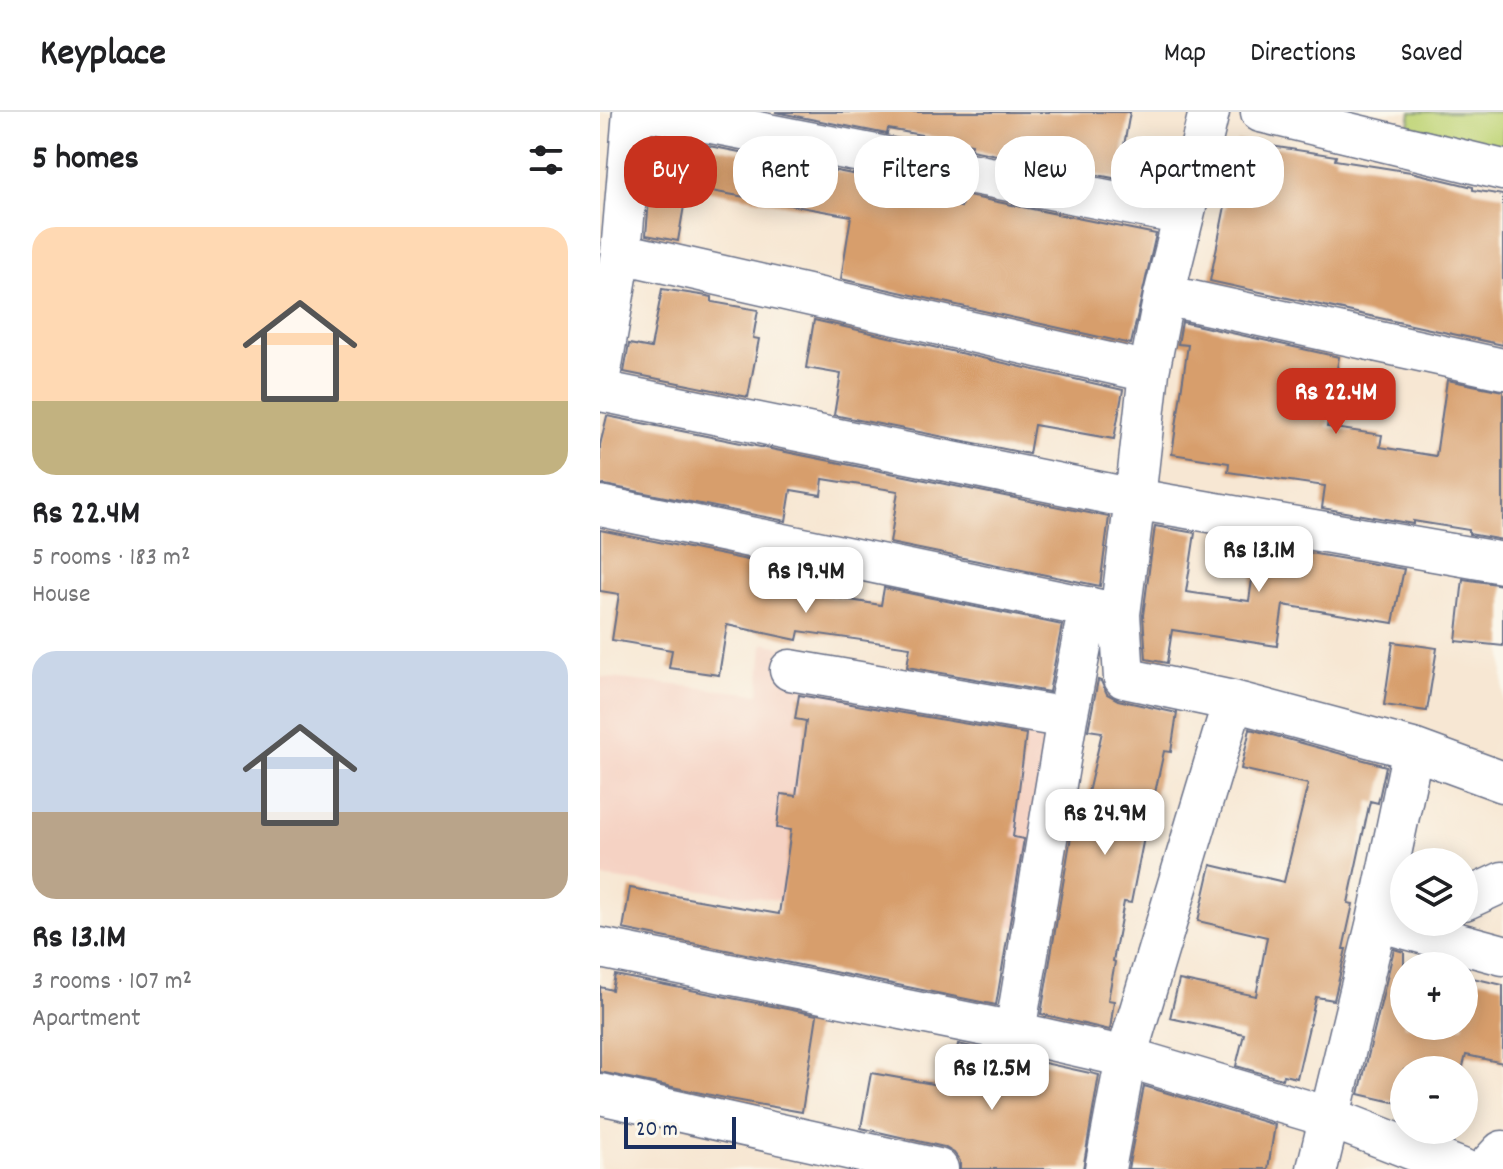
<!DOCTYPE html>
<meta charset="utf-8">
<style>
:root{--surface:#fff;--page:#f6f6f6;--text:#202124;--muted:#757577;--line:#e0e0e0;--accent:#c8321e}
body{margin:0;font-family:Dekko,sans-serif;background:var(--page);color:var(--text);height:100vh;display:flex;flex-direction:column;font-size:30px;white-space:nowrap}
*{box-sizing:border-box;margin:0}
p{font-size:26px;color:var(--muted)}
.icon{flex:none;width:44px;height:44px;fill:none;stroke:currentColor;stroke-width:2;stroke-linecap:round;stroke-linejoin:round}
.map{position:relative;flex:1;overflow:hidden}
.side{display:flex;flex-direction:column;background:var(--surface);width:600px}
.side>*{flex:none}
.top-card{position:absolute;left:24px;top:24px;width:758px;height:72px;display:flex;gap:16px}
.tools{position:absolute;left:790px;top:736px;display:grid;gap:16px}
.tools a{display:grid;place-items:center;width:88px;height:88px;border-radius:50%;background:var(--surface);box-shadow:0 4px 20px #0003;font-size:40px}
.scale{position:absolute;left:24px;bottom:20px;width:112px;box-sizing:border-box;padding-left:8px;border:4px solid #1b2f5e;border-top:0;font-size:22px;line-height:28px;white-space:nowrap;color:#1b2f5e;-webkit-text-stroke:6px #fbf7ec;paint-order:stroke}
.price{position:absolute;translate:-50% -68px;padding:0 18px;border-radius:16px;background:#fff;color:#222;font-size:26px;line-height:52px;filter:drop-shadow(0 2px 4px #0008)}
.price::after{content:'';position:absolute;left:50%;top:48px;width:24px;height:18px;margin-left:-12px;background:inherit;clip-path:polygon(0 0,100% 0,50% 100%)}
.price.on{background:var(--accent);color:#fff}
ul{padding:0;list-style:none}
li{display:grid;align-content:center;gap:16px;height:424px;padding:0 32px}
li span{display:grid;place-items:center;height:248px;border-radius:24px;color:#555}
li>.icon{margin-inline-start:auto}
span .icon{width:144px;height:144px;fill:#fffc;stroke-width:1}
li b{font-size:34px}
h2{display:flex;justify-content:space-between;align-items:center;height:96px;padding:0 32px;font-size:34px}
.tag{padding:0 28px;border-radius:32px;background:var(--surface);box-shadow:0 4px 20px #0003;font-size:28px;line-height:72px}
.tag.on{background:var(--accent);color:#fff}
header{display:flex;align-items:center;gap:48px;box-sizing:border-box;height:112px;padding:0 40px;background:var(--surface);border-bottom:2px solid var(--line)}
header strong{font-size:38px}
nav{display:flex;gap:44px;margin-inline-start:auto;font-size:28px}
main{display:flex;flex:1;min-height:0}
.map>svg:first-child{display:block}
.built{fill:#f5d2c3}
.green{fill:#c1d579;stroke:#6e826c;stroke-width:2}
.building{fill:#d79e6c}
.lines{fill:none;stroke-linecap:round;stroke-linejoin:round}
.street-casing{stroke:#686f87;stroke-width:43}
.secondary-casing{stroke:#686f87;stroke-width:47}
.street{stroke:#fff;stroke-width:40}
.secondary{stroke:#fff;stroke-width:44}
</style>
<header>
<strong>Keyplace</strong>
<nav><a>Map</a><a>Directions</a><a>Saved</a></nav>
</header>
<main>
<section class="side">
<h2>5 homes<svg class="icon" aria-label="filters" viewBox="0 0 24 24"><path d="M4 7h16M4 17h16"/><circle cx="9" cy="7" r="2"/><circle cx="15" cy="17" r="2"/></svg></h2>
<ul>
<li><span style="background:linear-gradient(#ffd9b3 70%,#c2b280 0)"><svg class="icon" aria-label="home" viewBox="0 0 24 24"><path d="M3 11l9-7 9 7M6 9v11h12V9"/></svg></span><div><b>Rs 22.4M</b><p>5 rooms · 183 m²</p><p>House</p></div></li>
<li><span style="background:linear-gradient(#c9d6e8 65%,#b9a48a 0)"><svg class="icon" aria-label="home" viewBox="0 0 24 24"><path d="M3 11l9-7 9 7M6 9v11h12V9"/></svg></span><div><b>Rs 13.1M</b><p>3 rooms · 107 m²</p><p>Apartment</p></div></li>
</ul>
</section>
<div class="map">
<svg width="903" height="1057" viewBox="0 0 903 1057">
<rect width="100%" height="100%" fill="#fbf7ec"/>
<filter id="ink" filterUnits="userSpaceOnUse"><feTurbulence type="fractalNoise" baseFrequency=".0125" numOctaves="2"/><feDisplacementMap in="SourceGraphic" scale="16" xChannelSelector="R" yChannelSelector="G"/><feConvolveMatrix kernelMatrix="1 2 1 2 8 2 1 2 1" color-interpolation-filters="sRGB"/></filter>
<filter id="wash" filterUnits="userSpaceOnUse"><feTurbulence type="fractalNoise" baseFrequency=".006" numOctaves="4" result="noise"/><feDisplacementMap in="SourceGraphic" scale="32" xChannelSelector="R" yChannelSelector="G"/><feGaussianBlur stdDeviation="1.8" result="paint"/><feColorMatrix in="noise" values="0 0 0 0 0 0 0 0 0 0 0 0 0 0 0 0 0 1.4 0 .05"/><feComposite in="paint" operator="in"/></filter>
<g filter="url(#wash)">
<rect width="100%" height="100%" fill="#f7e7d3"/>
<path class="built" d="M163,531L448,590L421,815L224,794L0,765V565L159,582Z"/>
<path class="green" d="M811,0H903V38L809,14Z"/>
<g id="blocks">
<path class="building" d="M175,0H530L518,67L371,38L372,32L288,17L287,22Z
M73,27L278,67L276,79L361,95L363,83L556,122L531,232L241,167L251,104L66,71Z
M638,29L736,44L735,48L811,60L873,75V78L903,83V233L610,169Z
M50,76L86,82L78,129L46,123Z
M62,177L107,184L112,185V190L158,198L153,226L159,227L148,285L24,260L29,232L51,236Z
M214,208L523,278L514,327L434,313L429,342L234,303L241,262L206,256Z
M582,210L739,245L727,315L782,323L780,335L836,344L847,268L903,279V428L869,422V418L813,409V412L722,396L725,374L628,360L629,351L572,342L588,233L578,232Z
M7,304L509,405L500,474L290,431L298,379L223,367L221,383L191,378L186,409L0,372V333Z
M555,414L595,421L586,480L649,489L657,432L804,457L793,511L683,493L677,534L572,518L567,551L546,547L543,503Z
M0,418L211,461L207,481L281,493L284,476L462,513L449,580L307,555L310,535L199,519L197,528L127,513L119,563L69,556L72,538L12,528L19,482L0,479Z
M863,467L903,473V534L856,529Z
M793,530L837,536L827,599L784,593Z
M498,568L501,569L507,582L518,588L577,601L571,640L564,639L553,690H551L531,791L524,790L513,849L515,850L508,888L514,889L510,918L441,902L478,683L487,685L502,620L488,618Z
M199,583L426,622L413,725L424,727L396,893L23,817L30,776L179,802L191,718L177,716L181,682L196,684L206,609L195,607Z
M650,617L786,654L778,691L770,689L748,791L753,792L743,837H746L734,888L716,885L697,966L683,963L682,967L636,954L644,922L570,906L579,868L656,884L667,825L598,809L611,753L684,770L708,672L641,657Z
M794,837L804,840V914H864V864L903,873V951L866,943L862,958H804V982L802,992L759,982Z
M15,863L217,903L202,1000L130,987L0,960V875L12,878Z
M358,932L499,963L483,1057H360V1049L354,1041L344,1035L261,1016L271,961L350,975Z
M544,974L675,1013L668,1057H528Z"/>
</g>
</g>
<g filter="url(#ink)">
<use href="#blocks" fill-opacity="0" stroke="#686f87" stroke-width="2"/>
<g class="lines">
<defs>
<path id="street" d="M55,0L584,103L609,0
M661,0L903,58
M584,103L564,183L549,260L535,387L520,502L524,566L633,589L813,637L903,670
M21,141L549,260
M564,183L903,257
M0,265L21,141L33,0
M0,279L535,387L903,451
M0,394L520,502
M190,558L467,606
M633,589L526,945L729,1005L862,1057
M864,788L903,770
M777,809L903,843
M0,836L415,920L526,945L505,1057
M415,920L467,606L489,495
M0,982L338,1057
M717,1057L777,809L813,637"/>
<path id="secondary" d="M888,1057L903,1041"/>
</defs>
<use href="#street" class="street-casing"/>
<use href="#secondary" class="secondary-casing"/>
<use href="#street" class="street"/>
<use href="#secondary" class="secondary"/>
</g>
</g>
</svg>
<div class="tools">
<a><svg class="icon" aria-label="layers" viewBox="0 0 24 24"><path d="M12 4l9 5-9 5-9-5zM3 14l9 5 9-5"/></svg></a>
<a>+</a>
<a>−</a>
</div>
<div class="scale">20 m</div>
<b class="price on" style="left:736px;top:324px">Rs 22.4M</b>
<b class="price" style="left:659px;top:482px">Rs 13.1M</b>
<b class="price" style="left:206px;top:503px">Rs 19.4M</b>
<b class="price" style="left:505px;top:745px">Rs 24.9M</b>
<b class="price" style="left:392px;top:1000px">Rs 12.5M</b>
<div class="top-card">
<a class="tag on">Buy</a>
<a class="tag">Rent</a>
<a class="tag">Filters</a>
<a class="tag">New</a>
<a class="tag">Apartment</a>
</div>
</div>
</main>
